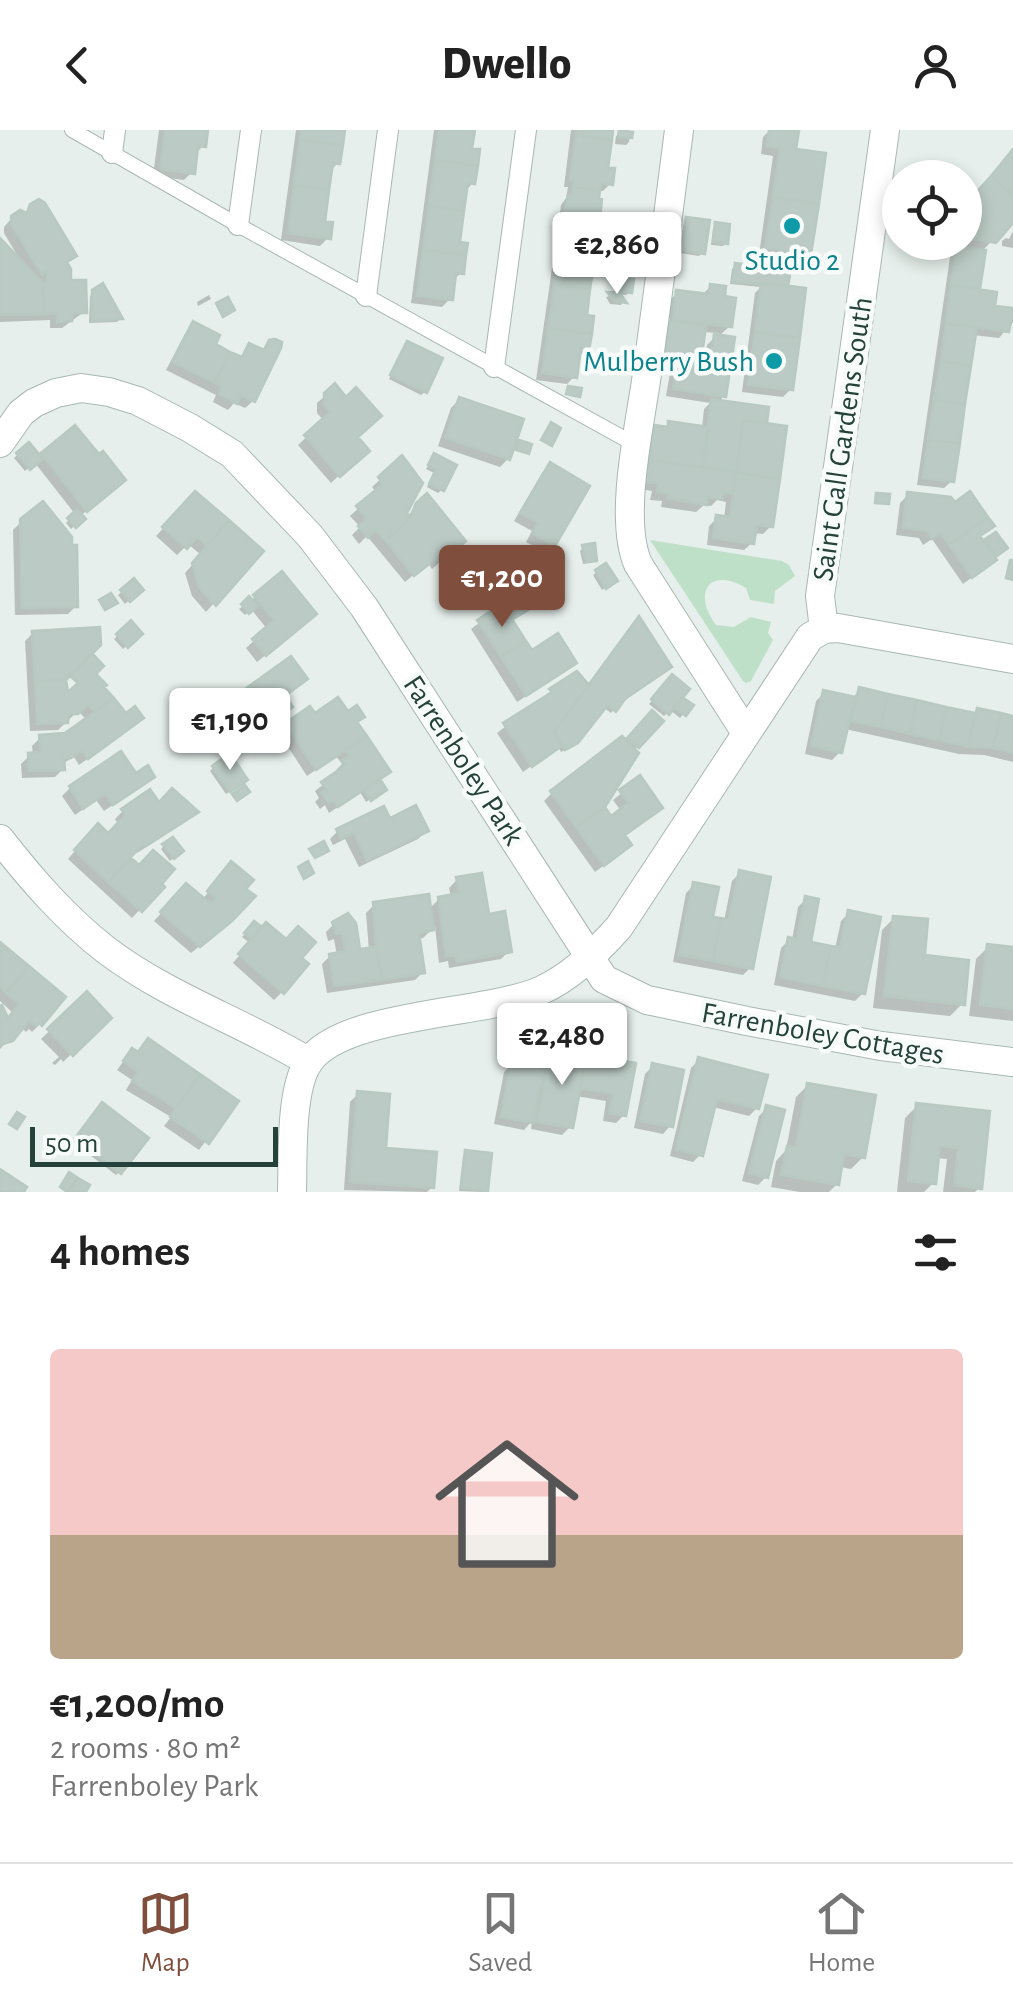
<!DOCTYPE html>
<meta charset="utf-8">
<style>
:root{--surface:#fff;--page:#f2f2f2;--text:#222;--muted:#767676;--line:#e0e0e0;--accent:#804e3d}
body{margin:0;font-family:"Alegreya Sans",sans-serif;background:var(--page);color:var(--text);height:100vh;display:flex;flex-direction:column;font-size:38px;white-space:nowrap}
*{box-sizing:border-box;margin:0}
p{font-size:32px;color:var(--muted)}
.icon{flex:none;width:55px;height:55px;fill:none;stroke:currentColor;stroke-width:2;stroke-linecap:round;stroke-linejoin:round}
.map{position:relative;height:1062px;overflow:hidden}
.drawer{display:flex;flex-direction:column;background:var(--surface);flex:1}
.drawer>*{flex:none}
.tools{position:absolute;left:882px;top:30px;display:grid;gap:20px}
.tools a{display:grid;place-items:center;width:100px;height:100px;border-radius:50%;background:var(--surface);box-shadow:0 5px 15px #0003;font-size:50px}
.scale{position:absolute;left:30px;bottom:25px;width:248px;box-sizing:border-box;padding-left:10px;border:5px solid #24423a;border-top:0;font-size:28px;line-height:35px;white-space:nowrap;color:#24423a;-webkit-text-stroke:8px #f7fbf9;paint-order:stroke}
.price{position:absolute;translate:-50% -85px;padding:0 22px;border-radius:10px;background:#fff;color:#222;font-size:32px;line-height:65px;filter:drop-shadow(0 2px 5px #0008)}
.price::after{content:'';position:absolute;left:50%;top:60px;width:30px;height:22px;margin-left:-15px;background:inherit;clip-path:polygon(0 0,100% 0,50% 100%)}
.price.active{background:var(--accent);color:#fff}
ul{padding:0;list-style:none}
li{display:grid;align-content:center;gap:20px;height:530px;padding:0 50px}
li+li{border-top:2px solid var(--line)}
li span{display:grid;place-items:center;height:310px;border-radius:10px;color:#555}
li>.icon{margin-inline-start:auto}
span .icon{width:180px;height:180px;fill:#fffc;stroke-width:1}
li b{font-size:42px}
h2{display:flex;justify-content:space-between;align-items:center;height:120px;padding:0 50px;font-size:42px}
header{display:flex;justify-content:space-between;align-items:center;height:130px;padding:0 50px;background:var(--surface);font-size:45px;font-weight:800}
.tabs{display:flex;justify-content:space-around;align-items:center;height:140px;border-top:2px solid var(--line);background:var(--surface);font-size:28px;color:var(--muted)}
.tabs a{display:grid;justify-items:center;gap:5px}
.tabs .active{color:var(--accent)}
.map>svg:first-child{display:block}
.green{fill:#bfe0c8}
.shadow{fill:#0003;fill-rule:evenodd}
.building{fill:#bbcac4;stroke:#b8c9c2;stroke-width:2.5}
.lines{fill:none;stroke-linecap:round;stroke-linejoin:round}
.service-casing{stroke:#a8b8b2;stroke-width:16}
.pedestrian-casing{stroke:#a8b8b2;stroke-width:22}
.minor-casing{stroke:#a8b8b2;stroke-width:30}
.service{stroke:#fff;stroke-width:14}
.pedestrian{stroke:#fff;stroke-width:20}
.minor{stroke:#fff;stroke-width:28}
.culture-dot{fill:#0f9aa8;stroke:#f7fbf9;stroke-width:4}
.labels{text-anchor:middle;stroke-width:9;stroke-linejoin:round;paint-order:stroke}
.culture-label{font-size:30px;fill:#0d838f;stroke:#f7fbf9}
.street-label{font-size:30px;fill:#24423a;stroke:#f7fbf9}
</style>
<header><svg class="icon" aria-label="back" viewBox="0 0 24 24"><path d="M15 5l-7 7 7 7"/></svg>Dwello<svg class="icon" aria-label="person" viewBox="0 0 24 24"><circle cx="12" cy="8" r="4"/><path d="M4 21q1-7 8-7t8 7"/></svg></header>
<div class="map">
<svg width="1013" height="1062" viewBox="0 0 1013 1062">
<rect width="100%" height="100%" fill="#e6efeb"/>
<path class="green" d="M650,410L782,431L789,435L795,446L775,461L774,474L750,470L746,458C709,436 692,463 716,495L734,497L751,487L771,492L768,503L773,510L751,551L746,553L743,551Z"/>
<path class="shadow" d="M159,0H205L203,16L195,24L192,42L184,50L153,46Z
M296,0H336L338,33L330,41L322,94L328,108L320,116L281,110Z
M434,0H472L470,21L473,53L464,62L457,114L462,142L452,151L450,169L442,177L411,173Z
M571,0H610L605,40L611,53L603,61H598L596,100L599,132L590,141L584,187L587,219L579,226L575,246L567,254L536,250L561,75L566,68L568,57H564Z
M770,0L796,3L793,21L809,123L801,131L759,125L773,26L761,24L763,7Z
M620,3L630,4L629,12L626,15L615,14L616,6Z
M1013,22V90L984,119L977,161L993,178L1013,181V192L999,208L973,205L952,351L944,358L917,355L950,127L958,119L965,120V76Z
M32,76L74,126L65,134L68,153L84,182L62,198H50V190L0,192V112L20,130L4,103V97L12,88L24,84Z
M687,89L702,123L699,126L679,123L684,93Z
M716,95L726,113L723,116L711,115L713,98Z
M1013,101V118L1002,116V111L1006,108L1009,109Z
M736,136L788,142L791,259L783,267L742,262L755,163L761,157L730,154L732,139Z
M618,150L630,162L626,165L617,164L623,172L621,175L610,174L606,167L613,165L615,153Z
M711,156L730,196L718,207L724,266L718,272L767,279L764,295L771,396L763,404L753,403L752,413L744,420L707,415L709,396L717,388L724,389L726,372L717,370L711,376L704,375L696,382L661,377L662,371L650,370L652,361L640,359L647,305L655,297L664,299L669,294L702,298L704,279L710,273L666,266L671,237L657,235L669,171L677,163L703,164ZM703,202L719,203L707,215L703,241H697Z
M94,162L120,189L117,192L89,193L90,166Z
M209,165L211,169L198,176L197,172Z
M194,194L212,215L239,229L250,216L261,221L270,212L253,271L245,278L234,273L228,280L213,272L216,265L166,240L186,202Z
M407,214L425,262L421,265L389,249Z
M335,257L355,308L366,320L331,353L298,315L324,291L317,283V273Z
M459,270L508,329L500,337L438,316L451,278Z
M75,298L115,358L80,386L82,389L71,399L66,393L75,384L35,333L25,341L14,328L28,316L39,328Z
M434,326L442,360L438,363L427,357L434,343L426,339Z
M402,329V391L427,367L455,419L432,439L428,433L405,452L367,406L359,414L352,405L360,397L350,386L376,362L372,357Z
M550,336L553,415L545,422L526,412L532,401L514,391L542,343Z
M195,364L260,421L206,482L192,466L185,443L201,425L188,414L177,425L156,406Z
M908,365L978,407L983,415L987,411L1001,421L992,428L986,437L963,454L932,409L923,415L919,408L896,405L900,373Z
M22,391L76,476L68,484L15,485L13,400Z
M584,417L595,430L591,433L583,434L580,421Z
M606,436L611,454L602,460L593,445Z
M133,452L140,460L125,474L118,465Z
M492,458L526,480L510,490L532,523L574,532L566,540L517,572L471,499L500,477L489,461Z
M255,467L306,492L257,532L246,518L267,499L251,479L245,485L239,479Z
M131,494L140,504L123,519L114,509Z
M33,503L89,524L92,544L133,596L79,635L74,627L62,634L63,639L55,647L22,648L21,634L29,626L33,625L32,616L40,608L66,605L87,590L78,581L58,600L30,601L25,511ZM70,542L82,553L66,567L64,549Z
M672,547L679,567L690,576L680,588L670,580L664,586L649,574Z
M588,558L621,571L611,583L603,577L572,616L561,622L558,617L523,642L497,603L551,561Z
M860,560L973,585L977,581L1013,589V632L984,625L959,624L845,599L840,622L832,630L805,624L816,571L824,563L851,569Z
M240,566L282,568V585L234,620L223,605L243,589L235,577L221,588L213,577L216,573L234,572Z
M652,584L660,591L633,621L601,678L610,689L621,681L613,670L639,649L622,707L621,723L595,742L544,671L552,663L625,613Z
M314,586L355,593L380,649L381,662L366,672L360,662L329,683L325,675L320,679L315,672L319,668L315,661L338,643L336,640L342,634L336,626L307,646L279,603L287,595Z
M120,625L135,646L152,647L144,654L104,681L96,670L75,685L62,666L70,658Z
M213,638L242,653L226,664L210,641Z
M158,676L195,682L188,690L137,723L134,720L127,728L161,757L132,788L68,729L90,704L108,706L118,694L115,689L123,681Z
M388,691L426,701L418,709L359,737L345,709L333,715L330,709L338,701Z
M164,716L181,721L170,731L161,719Z
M224,742L221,799L191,823L154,791L186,756L202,770Z
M740,743L751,837L743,845L673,832L686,763L694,755L710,789L724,791L732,751Z
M457,750L487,787L509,821L501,829L449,838L448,831L439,833L435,796L423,808L418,809L423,842L415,850L327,863L322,834L330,826L337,825L334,809L328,811L326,802L334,794L348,786L358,822L369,821L366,783L374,775L428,780L439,769L451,767L449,758Z
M806,769L808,813L835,819L841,791L849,783L863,863L855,871L774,855L781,818L789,810H792L798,777Z
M894,788L922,828L962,874L950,886L873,878L882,800Z
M254,794L299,828L282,862L274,870L233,833L250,813L242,807Z
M0,815L40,894L32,902L29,899L26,902L21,897L0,919V879L7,891L13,883L0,871Z
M988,817L1013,819V891L969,886L976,829Z
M87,865L109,888L63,932L61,929L55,935L52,933L59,927L41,909Z
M148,911L236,971L199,1020L164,996L171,987L126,960L132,950L117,940L125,929L137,924Z
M552,921L633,935L624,985L616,993L603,991L606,971L576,966L570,997L562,1005L531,999L532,991L524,1000L494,994L504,942L512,934L542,940L544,928Z
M699,930L757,978L749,986L713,977L701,1024L693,1032L670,1026L691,938Z
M653,936L670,996L663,1004L634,998L645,944Z
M808,955L863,1027L851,1039L840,1037L837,1054L829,1062H800L771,1057L776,1031L786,1020L796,967Z
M358,964L383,1021L432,1057L427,1062L344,1060L350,972Z
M917,976L988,983L979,1058L975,1062H943L947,1029L936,1028L933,1053L924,1062H897L905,988Z
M767,978L766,1047L758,1055L742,1051L759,986Z
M99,979L119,1042L116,1045L73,1012Z
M466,1023L485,1060L483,1062L459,1061L463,1026Z"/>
<path class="building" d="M165,0H208L206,17L198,16L195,44L160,39Z
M301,0H345L343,15L300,10Z
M439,0H475L472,19H480L478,36L435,30Z
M577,0H613L612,10L576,5Z
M619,0L633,2L632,8L618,7Z
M769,0L799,1L796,19L826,23L819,74L773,67L780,18L767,16Z
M576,5L612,10L608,38H615L613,55L601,53L600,61L573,57L574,50H570Z
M300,10L343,15L340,34L333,33L329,60L294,55Z
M1013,19V65L991,46Z
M435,30L478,36L475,54L468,53L464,81L429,76Z
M991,46L1013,65V93L996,113L972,109L973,102L965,101V75Z
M294,55L329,60L325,92H333L331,109L288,103Z
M573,57L600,61L599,68L602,69L599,98H606L604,114L561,108L568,65H572Z
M773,67L819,74L811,124L765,118Z
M39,69L45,73L77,126L67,132L71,139V150H86L87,183H73L72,191L57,192V183L44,184L43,153H47V141L42,145L11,94V86L20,80L27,83L30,74Z
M429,76L464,81L460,112L468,113L466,125L423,120Z
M686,87L710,90L705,124L681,120Z
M715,92L730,94L728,114L713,112Z
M0,108L43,153L44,184L0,185Z
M561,108L604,114L602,133L594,132L590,160L555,155Z
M957,116L986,120L980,159L951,155Z
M423,120L466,125L464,144L456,143L453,170L417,166Z
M735,133L791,140L788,156L732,152Z
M617,147L634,149L632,163L615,161Z
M761,152L806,158L800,208L755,202Z
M103,153L123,189L92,191V160Z
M710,154L726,156L725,166L736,168L732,197L673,190L676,160L709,164Z
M555,155L590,160L587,185L594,186L592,204L548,198Z
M951,155L997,162L995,176L1013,178V192H1011L1009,202L946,193Z
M607,162L620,163L627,173L614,171Z
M228,167L235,180L223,187L216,173Z
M670,190L706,196L700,239L709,240L714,204L735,207L726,267L673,259L677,230L664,228Z
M193,191L220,205L216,214L230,222L215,253L172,232Z
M946,193L977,197L971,236L941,231Z
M548,198L592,204L589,220L581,218L577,248L542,243Z
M755,202L800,208L793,260L748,255Z
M275,209L282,212L281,218L255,272L241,266L237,274L219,264L222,257L215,253L230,222L242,227L249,213L264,220L269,210Z
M407,211L443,228L427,263L390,245Z
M941,231L971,236L965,274L934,270Z
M335,253L346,267L356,257L382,286L358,307L370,321L340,347L304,305L330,282L324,275V263Z
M568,256L582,258L580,267L566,264Z
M459,267L524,289L510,330L445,308Z
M711,269L769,277L767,293L743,290L736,342L703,338Z
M934,270L965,274L960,313L928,310Z
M743,290L787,296L780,349L736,342Z
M668,291L709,297L703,338L650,330L654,295L668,297Z
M551,292L561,298L552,316L541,310Z
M75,295L99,324L103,321L126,350L87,382L41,323Z
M519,310L532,314L529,324L516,320Z
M928,310L960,313L954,352L923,348Z
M29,312L43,329L30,340L16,323Z
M434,323L457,335L444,361L429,354L436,339L428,335Z
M402,325L423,353L407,383L410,388L386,411L376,400L368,408L358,396L366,388L356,376L383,354L378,347Z
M650,330L736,342L733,364L723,363L722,369L707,367V375L668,369V364L657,362L658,353L646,352Z
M550,332L590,356L555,416L532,403L538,393L520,383Z
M736,342L780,349L773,397L757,395L754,414L713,408L716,385L730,387Z
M195,361L229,390L207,416L197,407L187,419L162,397Z
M970,361L988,387L949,415L941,403L932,409L927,401L903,398L907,362L951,367L955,372Z
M427,363L466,411L441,433L437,428L414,446L386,411L410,388L416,373Z
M876,363L890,364L889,374L875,373Z
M43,371L72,407V415H77L78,477L22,478L20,389Z
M77,379L86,389L76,398L67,388Z
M988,387L995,396L980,406L997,430L972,448L949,415Z
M229,390L264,421L216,476L199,458L192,433Z
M996,402L1008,418L997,426L985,409Z
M595,413L597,431L586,432L582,415Z
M542,426L553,432L547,442L537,436Z
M1010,430H1013V450L1006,448Z
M606,433L618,451L606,459L595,440Z
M282,441L317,484L266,526L252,509L274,490L253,465Z
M510,443L533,477L513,489L491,456Z
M134,448L144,460L130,472L120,460Z
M111,463L118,473L105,480L99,470Z
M249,466L258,476L249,484L241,474Z
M502,473L526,511L501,527L477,490Z
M639,486L672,537L625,569L616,582L608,575L578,613L565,620L554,602Z
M131,490L143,504L128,518L116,504Z
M100,497L101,515L66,550L35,551L32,501Z
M558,503L577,533L526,566L501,527L526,511L532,520Z
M92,523L104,536L96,544L107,555L104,557L114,568L94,581L88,575L78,584H69L68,593L37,594L35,551L66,550L68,562L78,553L70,546Z
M291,526L308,549L285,566L293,577L243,614L229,596L251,581L238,564Z
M577,541L589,555L554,602L562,616L532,637L503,593L552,562L549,559Z
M672,544L690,559L669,585L651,569Z
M859,557L888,564L881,597L851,591Z
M823,560L855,567L842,623L811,616Z
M229,561L239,576L225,586L215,572Z
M888,564L917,570L910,604L881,597Z
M338,567L348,581L357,575L365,587L357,592L367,606L316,640L285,593L310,576L315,583Z
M682,567L694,575L686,586L674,578Z
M114,568L126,583L135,576L144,588L88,629L82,621L71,628H64L65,640L29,641L28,623L41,622L39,605L65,603Z
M917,570L946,577L939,610L910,604Z
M946,577L975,583L968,617L939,610Z
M977,578L1001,583L993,618L968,617Z
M652,580L664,591L639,618L627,608Z
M1001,583L1013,586V623L993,618Z
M367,606L391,642L338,677L333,670L329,673L321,663L326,659L321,652L346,635L342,630L349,626L345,620Z
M622,606L639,623L605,677L576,697L550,661Z
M121,621L136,643L148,635L155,647L113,675L105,664L83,679L69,656Z
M230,623L248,650L230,662L212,636Z
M640,645L663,678L625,705L632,715L604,736L576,697L605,677L611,686L628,673L619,660Z
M380,649L387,660L371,671L364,660Z
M245,655L250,662L237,671L232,664Z
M172,658L199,682L146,716L143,714L108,752L74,720L98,693L108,703L125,685L121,679L150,659L159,672Z
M416,675L429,701L367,731L354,703L341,709L336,699L384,676L390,688Z
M173,707L184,721L174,729L162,714Z
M324,711L329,721L315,728L309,719Z
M153,720L175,739L162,754L165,757L142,782L108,752L131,728L139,735Z
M231,731L254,750L246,759L256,766L232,791L200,817L160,782L186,753L211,774L216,768L207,761Z
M308,731L314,743L304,749L298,737Z
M739,740L771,747L753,839L713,831L721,788L729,790Z
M482,743L489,784L505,781L512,822L457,832L455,825L446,826L438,767L459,763L456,747Z
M693,752L719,757L713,787L721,788L713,831L679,825Z
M429,764L434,800L419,803L425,843L382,850L376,817L373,772Z
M805,766L819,769L811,812L831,816L823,856L780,847L788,807L797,809Z
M848,780L881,787L865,864L823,856L831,816L840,817Z
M348,783L356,793L360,819L376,817L382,850L334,856L329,824L345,821L342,803L336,804L332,792Z
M893,786L928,789L925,825L969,830L965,875L884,866Z
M254,791L262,797L252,809L244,803Z
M266,792L286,809L298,796L316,812L302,828L309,834L284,864L238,824Z
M0,812L29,836L6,863L0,857Z
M987,814L1013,817V879L980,875Z
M29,836L66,867L42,896L39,893L36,896L29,891L13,911L0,915V876L2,875L8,888L19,874L6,863Z
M87,861L112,888L73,926L47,899Z
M148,908L200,944L176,978L132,951L138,942L123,931L132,918L138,922Z
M551,918L587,924L573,998L537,992Z
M587,924L636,933L626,986L609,983L613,964L580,958Z
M698,927L768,945L759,979L717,969L703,1026L676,1019Z
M511,932L544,938L534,993L501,987Z
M652,933L684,940L673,997L640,991Z
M200,944L239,971L209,1014L170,987Z
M807,953L876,965L865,1028L844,1024L839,1055L781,1045L787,1016L796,1017Z
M357,961L390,964L386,1018L437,1022L434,1058L350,1052Z
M102,972L149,1008L121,1044L75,1008Z
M916,973L990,981L982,1059L954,1055L958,1018L940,1016L936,1054L908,1051Z
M766,975L785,980L768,1048L749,1043Z
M17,982L25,987L17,999L9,994Z
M465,1020L492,1023L488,1061L461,1058Z
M0,1039L27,1057L24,1062H0Z
M69,1042L78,1048L67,1062L60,1057Z
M78,1048L90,1055L86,1062H69Z"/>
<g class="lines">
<defs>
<path id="service" d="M72,0L238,95L636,315"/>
<path id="pedestrian" d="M112,23L115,0
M238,95L251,0
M366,166L388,0
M494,237L526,0"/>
<path id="minor" d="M679,0C669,81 658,163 647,244C640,295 618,388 638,434L746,603
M0,313L21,283L34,273L56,263L81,258L109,262L138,271L190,298L232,324L310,406L364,477L604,849L647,870L747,891L881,916L1013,932
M824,499L820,466L885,0
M0,709C32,750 65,788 106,820C168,867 243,892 309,932
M292,1062C293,1028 290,961 308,933C341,882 488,885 542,860C572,846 597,822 619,797L810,507L824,499L838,498L1013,529"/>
</defs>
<use href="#service" class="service-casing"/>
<use href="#pedestrian" class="pedestrian-casing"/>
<use href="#minor" class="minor-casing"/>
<use href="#service" class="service"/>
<use href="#pedestrian" class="pedestrian"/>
<use href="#minor" class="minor"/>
</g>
<g class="culture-dot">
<circle cx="792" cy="96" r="10"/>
<circle cx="774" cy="231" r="10"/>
</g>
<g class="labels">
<g class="culture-label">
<text x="792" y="140">Studio 2</text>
<text x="754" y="241" text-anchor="end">Mulberry Bush</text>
</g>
<g class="street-label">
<text transform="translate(842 309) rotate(-82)" y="10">Saint Gall Gardens South</text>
<text transform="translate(464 630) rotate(57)" y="10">Farrenboley Park</text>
<text transform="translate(823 903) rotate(10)" y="10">Farrenboley Cottages</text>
</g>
</g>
</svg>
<div class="tools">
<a><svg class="icon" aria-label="locate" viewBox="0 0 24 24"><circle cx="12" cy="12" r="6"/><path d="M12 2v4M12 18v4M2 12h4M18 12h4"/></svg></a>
</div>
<div class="scale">50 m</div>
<b class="price" style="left:617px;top:167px">€2,860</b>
<b class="price active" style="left:502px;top:500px">€1,200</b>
<b class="price" style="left:230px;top:643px">€1,190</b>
<b class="price" style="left:562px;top:958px">€2,480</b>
</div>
<section class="drawer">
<h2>4 homes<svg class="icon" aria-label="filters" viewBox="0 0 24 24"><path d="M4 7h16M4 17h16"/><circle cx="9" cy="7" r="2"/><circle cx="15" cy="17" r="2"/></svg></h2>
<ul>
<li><span style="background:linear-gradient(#f6c9c9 60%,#b9a48a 0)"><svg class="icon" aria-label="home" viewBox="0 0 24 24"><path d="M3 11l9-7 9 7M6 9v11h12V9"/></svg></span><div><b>€1,200/mo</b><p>2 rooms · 80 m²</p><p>Farrenboley Park</p></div></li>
</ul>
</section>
<nav class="tabs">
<a class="active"><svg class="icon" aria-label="map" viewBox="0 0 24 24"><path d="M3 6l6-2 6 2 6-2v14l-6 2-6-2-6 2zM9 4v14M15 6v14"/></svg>Map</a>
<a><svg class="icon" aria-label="saved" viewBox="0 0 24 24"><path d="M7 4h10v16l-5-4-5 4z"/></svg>Saved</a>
<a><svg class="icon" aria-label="home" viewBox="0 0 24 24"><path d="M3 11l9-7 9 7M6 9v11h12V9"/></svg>Home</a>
</nav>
